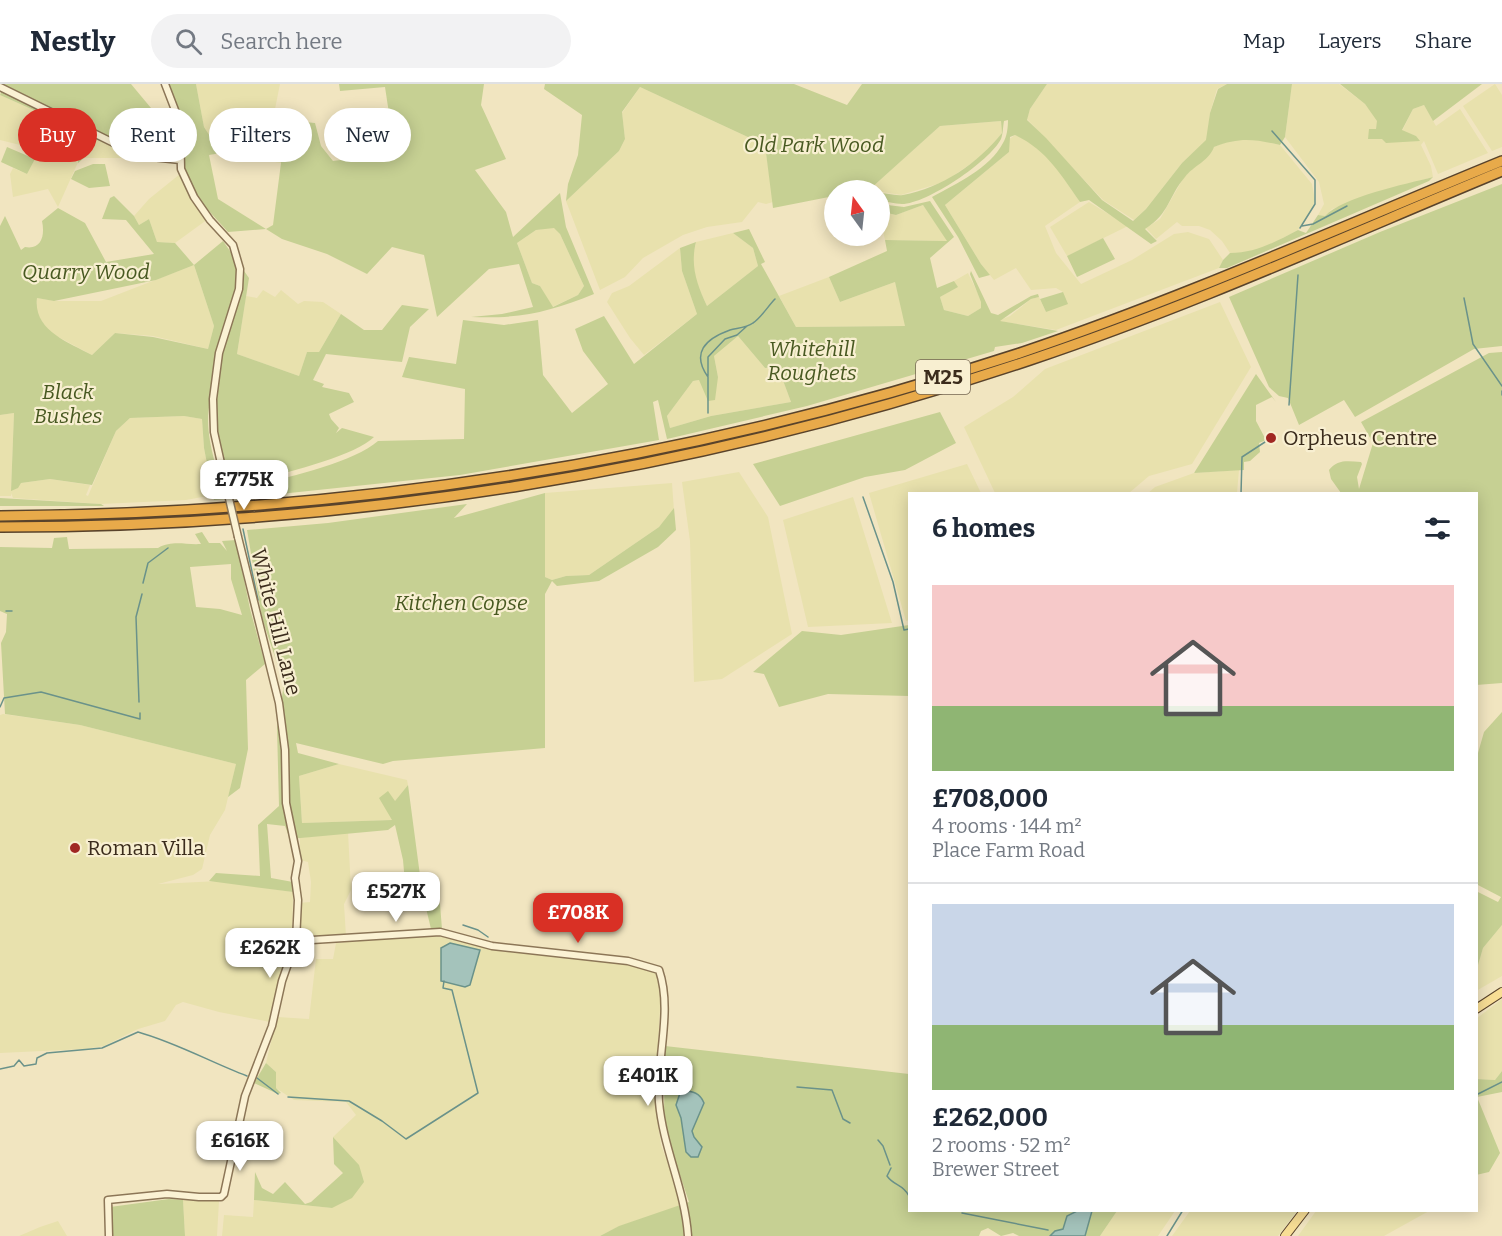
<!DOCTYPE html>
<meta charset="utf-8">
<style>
:root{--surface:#fff;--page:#f2f2f3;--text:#1f2937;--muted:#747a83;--line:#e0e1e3;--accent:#d93025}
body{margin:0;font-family:Bitter,serif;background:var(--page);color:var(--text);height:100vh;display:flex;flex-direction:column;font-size:22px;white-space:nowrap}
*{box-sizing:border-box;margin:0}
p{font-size:20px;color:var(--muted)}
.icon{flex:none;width:33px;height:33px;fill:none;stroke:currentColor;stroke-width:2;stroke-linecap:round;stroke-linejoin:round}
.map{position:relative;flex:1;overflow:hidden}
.sheet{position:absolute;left:908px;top:408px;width:570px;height:720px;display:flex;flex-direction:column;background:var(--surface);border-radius:0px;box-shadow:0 3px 15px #0003}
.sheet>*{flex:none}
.banner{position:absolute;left:18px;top:24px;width:570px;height:54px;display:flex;gap:12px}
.needle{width:39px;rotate:345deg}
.tools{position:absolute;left:824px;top:96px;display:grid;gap:12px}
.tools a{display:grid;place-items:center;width:66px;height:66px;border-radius:50%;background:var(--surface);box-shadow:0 3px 15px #0003;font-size:30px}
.price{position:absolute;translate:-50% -51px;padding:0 14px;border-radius:12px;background:#fff;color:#222;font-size:20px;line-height:39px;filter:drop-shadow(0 2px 3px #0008)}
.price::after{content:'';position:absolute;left:50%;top:36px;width:18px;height:14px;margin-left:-9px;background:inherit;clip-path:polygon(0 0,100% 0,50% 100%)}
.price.active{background:var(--accent);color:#fff}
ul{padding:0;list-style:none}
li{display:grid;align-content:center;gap:12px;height:318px;padding:0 24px}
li+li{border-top:2px solid var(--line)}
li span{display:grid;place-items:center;height:186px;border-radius:0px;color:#555}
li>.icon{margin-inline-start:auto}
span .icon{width:108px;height:108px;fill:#fffc;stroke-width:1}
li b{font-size:26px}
h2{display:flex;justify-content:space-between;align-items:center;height:72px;padding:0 24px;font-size:26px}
.tag{padding:0 21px;border-radius:27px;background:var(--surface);box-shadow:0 3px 15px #0003;font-size:21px;line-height:54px}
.tag.active{background:var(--accent);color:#fff}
header{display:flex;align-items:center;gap:36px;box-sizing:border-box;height:84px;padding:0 30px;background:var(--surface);border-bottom:2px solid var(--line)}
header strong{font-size:28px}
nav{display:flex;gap:33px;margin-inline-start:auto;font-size:21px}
.search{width:420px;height:54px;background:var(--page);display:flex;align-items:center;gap:15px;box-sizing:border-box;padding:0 21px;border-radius:33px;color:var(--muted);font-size:22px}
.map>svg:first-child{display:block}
.farmland{fill:#e8e1ad}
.green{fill:#c6d093;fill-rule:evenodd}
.water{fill:#a4c3bb;stroke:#6a928a;stroke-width:1.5}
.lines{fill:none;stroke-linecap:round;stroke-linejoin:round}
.stream{stroke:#6a928a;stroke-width:1.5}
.minor-casing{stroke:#8c7657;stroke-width:9}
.major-casing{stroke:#59432b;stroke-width:10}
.highway-casing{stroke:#59432b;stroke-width:12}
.minor{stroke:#fbf2d4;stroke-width:6}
.major{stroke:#f8de95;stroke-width:8}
.highway{stroke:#e8aa4a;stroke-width:9}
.minor-bridge-casing{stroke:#8c7657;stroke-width:9;stroke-linecap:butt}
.minor-bridge{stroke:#fbf2d4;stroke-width:6}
.poi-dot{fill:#a02722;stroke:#f8efd1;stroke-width:2}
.labels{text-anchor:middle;stroke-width:4.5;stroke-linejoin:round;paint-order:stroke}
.shield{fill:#f8efd1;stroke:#746652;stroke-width:1.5}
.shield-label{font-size:20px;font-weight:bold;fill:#3b2c1c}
.park-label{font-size:21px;font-style:italic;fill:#485921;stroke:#f8efd1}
.poi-label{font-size:21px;fill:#3b2c1c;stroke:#f8efd1;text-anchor:start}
.street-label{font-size:21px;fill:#3b2c1c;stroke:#f8efd1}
</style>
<header>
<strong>Nestly</strong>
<div class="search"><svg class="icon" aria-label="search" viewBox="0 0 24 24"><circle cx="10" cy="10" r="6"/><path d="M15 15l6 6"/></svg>Search here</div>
<nav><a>Map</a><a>Layers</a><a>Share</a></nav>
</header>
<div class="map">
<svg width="1502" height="1152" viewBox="0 0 1502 1152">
<rect width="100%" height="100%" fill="#f1e5c0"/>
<path class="farmland" d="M196,0H280L273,35L281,79L221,69L204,43Z
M1047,0H1227L1217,5L1210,29L1207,56L1182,79L1146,125L1134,136L1103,116L1027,35L1030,25Z
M1292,0H1339L1365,20L1378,37L1376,45L1416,52L1402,47L1413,25L1424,21L1436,42L1460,25L1488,69L1438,90L1424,57L1421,61L1431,82L1433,93L1379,108L1332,125L1325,132L1318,131L1324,120L1319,98L1285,53Z
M1495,0L1502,11V63L1492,67L1463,22Z
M640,3L765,61L773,118L766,120L758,118L742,138L707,143L683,151L643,174L625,193L600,206L566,117L619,67L625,55L622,29Z
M0,11L132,70V74H84L68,69L74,62L47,54L33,55L32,64L0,56Z
M1001,37L1002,49L985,70L944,98L901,111L869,106L940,42Z
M1015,51L1028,57L1049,73L1080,118L1045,142L1056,169L1081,200L1132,176L1174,150L1188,148L1209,155L1223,176L1219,184L1056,246L998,237L1010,232L1031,215L1039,213L1046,228L1063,208L1056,204L1031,206L1016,184L994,196L981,180L945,121L1009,68L1008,56Z
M1233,55L1259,56L1280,61L1312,100L1315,116L1311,128L1298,146L1264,164L1242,169H1230L1222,157L1210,146L1199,142H1182L1177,138L1156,155L1146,144L1160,135L1184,93L1214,63Z
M40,65L79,76L58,123L48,105L13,113L10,90L13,84L27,90Z
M180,90L208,135L175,159L157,158L149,135L139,141L134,132L149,115Z
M1089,118L1128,142L1067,172L1050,143Z
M923,121L948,157L885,156L879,127L896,131Z
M554,143L560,150L584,202L578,211L552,223L540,202L532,199L517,159L536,146Z
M733,149L753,164L758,182L707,222L695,196L693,172L696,158Z
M680,164L682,187L697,230L644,271L630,254L607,218L612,209L629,202Z
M194,181L214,242L208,265L153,252L115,249L92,271L49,248L36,228L37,214L55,217H101Z
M968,189L982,218L981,224L968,232L944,226L940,213L957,203L954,197Z
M829,193L840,218L895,198L906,242L796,243L779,212Z
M263,206L275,213L281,206L298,220L304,217L323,218L341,230L319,268H307L299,292L237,270L246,212L257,214Z
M1220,218L1251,283L1192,380L1149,392L1129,409H995L964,343L1013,313L1045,285Z
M738,252L765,284L778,283L791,318L711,332L670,344L667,332L693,297L718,293L714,272Z
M14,329L11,406L21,399L50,395L90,401L86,411L88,412L116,347L130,334L184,332L202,335L204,364L213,411L186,416L101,420L13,414L11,409V412H0V331Z
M967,380L981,409L909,410V536L906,537L869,409Z
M1239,386L1237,409L1147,410L1155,403L1194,389Z
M739,388L768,433L792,550L722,595L694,598L690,457L682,398Z
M672,399L674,427L659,443L589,491L566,492L552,496L545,493V409Z
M853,413L892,539L808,543L783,436Z
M3,630L80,641L236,680L225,726L210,751L202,785L193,791L158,800L219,797L293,808L292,860L279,899L270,938L219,928L183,918L176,921L165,937L138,945L104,962L85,965L0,969V631Z
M339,680L407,696L408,701L395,717L393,736L302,739L299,692Z
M348,748L351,806L344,820L346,852L306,851L301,848L299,819L310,818L311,798L308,778L300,776V754Z
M1502,841V892L1476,907V888L1483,864Z
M427,851L450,854L500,867L624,879L662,890L655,1015L661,1061L683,1121L620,1142L600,1152H222L224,1131L253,1133L254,1116L332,1124L358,1081L333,1053L356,1031L346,1018L294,1016L276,1004V988L266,979L277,933L309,935L316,875H333L336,859Z
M1502,915V987L1495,996L1476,995V935Z
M183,1116L219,1117L217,1152H185Z
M1117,1127H1175L1158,1152H1100Z
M1190,1127V1126L1297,1127L1278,1152H1172Z
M1316,1127V1126L1429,1127L1384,1152H1298Z
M58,1137L67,1152H19L40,1143Z"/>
<path class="green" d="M4,0H131L151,24L128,62L132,70L0,11Z
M163,0H196L204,43L221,69L209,71L218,115L266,145L273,141L281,79L273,35L315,39L321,62L333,77L395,69L385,3L340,7L339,0H484L481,21L506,75L475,86L506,128L513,153L560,109L566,143L594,210C549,228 521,235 471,233L502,230L533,223L519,180L489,185L437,233L424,171L392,163L367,190L327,170L282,155L266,145L228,148L199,116L184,85L179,46ZM554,144L560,150L584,202L578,211L553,223L540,202L532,199L517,159L536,146Z
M545,0H794L847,21L862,0H1047L1030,25L1027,36L1046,54L1102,116L1133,137L1146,125L1182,79L1206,56L1210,29L1218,5L1227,0H1292L1285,53L1280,61C1254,55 1239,53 1214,63C1209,77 1193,82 1185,93C1168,113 1170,129 1145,145L1157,157L1151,160L1089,116L1080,118C1061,91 1047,66 1015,51L1010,53L1009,68L945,121L981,180L990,191L979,194L958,153L932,113C956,100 990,84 1003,59C1007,53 1008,43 1008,36L1004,37C1003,42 1003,50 1001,55C990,77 927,120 902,120C895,120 886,117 879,116V109C886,109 895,112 903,111C942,104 978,79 1002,49L1001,37L940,42L869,106H834V112L773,124L765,61L640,3L622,28L625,55L619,67L566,117L568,100L578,71L582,31L544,5Z
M1340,0H1482L1433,37L1424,21L1413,25L1402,46L1416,52L1420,57L1386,59L1382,55H1368L1369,45H1376L1377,37L1365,20Z
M36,51L47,54L54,51L63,53L74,62L68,69L84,74L78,79V76L40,65L38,68L32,64Z
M7,63L35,75L27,90L1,78Z
M93,80H105L110,102L89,104L71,95L75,87Z
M1433,93L1429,97L1227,184H1219L1223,176L1230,169C1256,169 1275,158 1298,146L1306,149L1318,131L1325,132C1342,113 1406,100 1433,93Z
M1502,100V262L1474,265L1355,333L1344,316L1299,341L1288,314L1279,312L1269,303L1229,213L1380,148Z
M114,112L134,132L139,141L149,135L157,158L175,159L194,181L223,157L249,194L237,270L299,292L307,268H319L341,230L364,246H382L402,221L429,225L410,243L402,278L326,270L313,296L324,300L322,303L349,309L354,318L329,330L331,335L339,344L336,349L342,344L374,353C352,375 264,394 230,403L218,349L216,304C197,336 217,382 225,415L214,416L204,364L202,335L184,332L130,334L116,347L92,401L50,395L21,399L18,404L11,407L14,329L0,331V142L5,132L21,166L25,163C42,166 45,151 42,137L58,124L85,139L106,178L154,170L126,136L102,135L110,114ZM194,181L214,242L208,265L153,253L115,249L92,271C68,258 33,246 37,214L54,217L156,196Z
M930,117L954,153L930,174L937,204L954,197L958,203L940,213L944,226L968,232L981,224V218L970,190L971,187L991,229L998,231L1031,212L1038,210L1039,213L1031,215L1000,237L1058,247L1022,259L995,263L994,267L807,322L667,355L658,316L653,318L659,356L460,391L233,415L231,407C270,397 349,382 378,357L464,355L465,305L402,293L409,273L456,280L463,236L504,241L538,236L543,291L572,329L608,300L583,267L575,245L604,232L634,280L697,230L682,187L680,164L696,158C690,182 697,200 707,222L758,182L753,164L733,149L749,145L765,178L761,180L796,243L905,242L895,198L840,218L829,193L887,167L885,156L947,157L923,121L896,131L879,127V120L904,123ZM738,252L765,284L778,283L791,318L711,332L670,344L667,332L693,297L699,296L708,317L715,316L718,293L714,272Z
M1103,154L1115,175L1077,193L1067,172Z
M1063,208L1068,220L1046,228L1040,215Z
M1502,268V599L1476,601V410L1341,409L1331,395L1329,386C1337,375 1348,377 1361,378L1362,380L1357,393L1359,405L1373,359L1361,338L1489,269Z
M1256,290L1276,318L1272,313L1256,321V337L1266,356L1259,359L1260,368L1250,377L1244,378V386L1194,389Z
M940,328L956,359L905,386L865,393L780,422L753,380Z
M545,409V493L552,496L566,492L589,491L659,443L674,424L676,446L658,463L599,497L557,502L552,497L545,510V664L393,677L383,680L296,659L298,669L339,680L299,692L302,739L392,736L379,714L388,707L395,717L408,701L421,799L440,820L442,845H431L426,824L417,807L406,810L403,776L395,741L388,746L290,755L285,742L267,740L271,794L293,798V808L209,797L216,789L260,792L258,741L279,722L277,644L284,600L262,534L247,446L328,439L467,420L454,434Z
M0,414L101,420L104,422H0Z
M202,448L209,459H220L227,467L222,457L236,456L250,525L265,580L246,596L248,665L240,704L228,713L236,680L80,641L5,630L1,559L6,548L7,530L0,527V463L52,464L54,454L67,453L69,465L158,464C173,456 184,461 201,460L195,450ZM231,480V495L242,531L220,525L196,523L190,483Z
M909,541V612L828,610L779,623L764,590L753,588L802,547L841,551Z
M1502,628V841L1483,864L1476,888V807L1498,818L1501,813L1476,800V676L1484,648Z
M665,962L909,990V1126L1117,1127L1100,1152H1019L1013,1149L1001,1152L988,1144L981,1147L979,1152H600L619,1142L689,1118L670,1061L664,1030Z
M266,979L276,988V1004L281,1009L278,1010L254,999Z
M1502,987V1008L1477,1013L1500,1069L1489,1088L1476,1091V995L1495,996Z
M333,1053L359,1081L364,1098L352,1114L332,1124L254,1116L255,1088L262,1104L273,1110L285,1098L305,1120L311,1118L343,1089L334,1080Z
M169,1115L183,1116L185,1152H111L110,1123Z"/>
<path class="water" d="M450,859L480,866L470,901L465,903L441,897V864Z
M683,1007C693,1007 700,1009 704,1019L692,1047L694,1053L702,1063L698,1073H691L686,1068L681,1034L676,1021L680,1009Z
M1079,1126L1092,1127L1085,1152H1050L1055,1147L1063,1145L1067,1132Z"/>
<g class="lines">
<path class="stream" d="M1272,47L1315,96V120L1300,144
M1302,142L1313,140L1347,122
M1464,214L1473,260L1502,302
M708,292V273L725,255L737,251L747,242
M1502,307V311
M1289,321L1298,191
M708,329V293C691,269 705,255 730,246C737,244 746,244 753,239C761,234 768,222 775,215
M1241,410L1242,373L1265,358
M863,413L893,498L904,546L909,545
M243,445L258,516
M143,499L148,479L168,464
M6,527H12
M139,618L136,533L142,510
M0,623L4,614L41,608L140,635V629
M463,841L478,846L488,853
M0,985L14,982L19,976L24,982L36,980L37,974L47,969L102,964L138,948C177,959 210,978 247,992
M257,994L278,1010
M797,1003L832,1006L843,1035L850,1039
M1476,1011L1502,998
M288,1013L349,1017L382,1037L406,1055L478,1009L452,906L443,904L444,897
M878,1056L883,1062L890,1081
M891,1084L887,1092C894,1102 903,1100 909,1112
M962,1129L1048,1146
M1167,1152L1183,1126"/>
<defs>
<path id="minor" d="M165,0L180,39L181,85L194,113L210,136L233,161L240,185L239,205L219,269L213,315L214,348L227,406
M0,3L130,67L152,73L180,76
M296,857L440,848L492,862L628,877L659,886C673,927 656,975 659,1018C663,1064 685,1106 688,1152
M109,1152L108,1116L167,1110L199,1113H221L224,1110L245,1012L272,942L282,897L296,857L298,816L295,794L298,777L286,719L285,666L279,619L238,453"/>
<path id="major" d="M1476,925L1502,908
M1285,1152L1305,1126"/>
<path id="highway" d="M0,432C350,430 690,378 1023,268C1186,213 1343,142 1502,77
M0,443C349,443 699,388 1030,276C1191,222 1345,152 1502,87"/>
</defs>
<use href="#minor" class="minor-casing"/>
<use href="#major" class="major-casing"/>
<use href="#highway" class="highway-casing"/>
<use href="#minor" class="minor"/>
<use href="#major" class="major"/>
<use href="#highway" class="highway"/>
<defs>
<path id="minor-bridge" d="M227,406L238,453"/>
</defs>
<use href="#minor-bridge" class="minor-bridge-casing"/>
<use href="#minor-bridge" class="minor-bridge"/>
</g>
<g class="poi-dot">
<circle cx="1271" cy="354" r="6"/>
<circle cx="75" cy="764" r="6"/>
</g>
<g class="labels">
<rect class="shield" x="916" y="276" width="54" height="34" rx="4.5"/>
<g class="shield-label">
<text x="943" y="300">M25</text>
</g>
<g class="park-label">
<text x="814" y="68">Old Park Wood</text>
<text x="86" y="195">Quarry Wood</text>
<text x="812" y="272">Whitehill<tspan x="812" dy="24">Roughets</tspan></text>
<text x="68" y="315">Black<tspan x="68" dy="24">Bushes</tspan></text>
<text x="461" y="526">Kitchen Copse</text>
</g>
<g class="poi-label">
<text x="1283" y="361">Orpheus Centre</text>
<text x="87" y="771">Roman Villa</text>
</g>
<g class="street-label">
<text transform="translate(276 538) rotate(76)" y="7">White Hill Lane</text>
</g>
</g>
</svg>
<div class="tools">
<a><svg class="needle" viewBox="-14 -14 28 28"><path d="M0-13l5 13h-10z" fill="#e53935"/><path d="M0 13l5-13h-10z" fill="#747a83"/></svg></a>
</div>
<b class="price" style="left:244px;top:427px">£775K</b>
<b class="price" style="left:396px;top:839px">£527K</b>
<b class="price active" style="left:578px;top:860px">£708K</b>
<b class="price" style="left:270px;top:895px">£262K</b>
<b class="price" style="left:648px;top:1023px">£401K</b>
<b class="price" style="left:240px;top:1088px">£616K</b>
<div class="banner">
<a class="tag active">Buy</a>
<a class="tag">Rent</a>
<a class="tag">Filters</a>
<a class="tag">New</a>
</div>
<section class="sheet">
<h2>6 homes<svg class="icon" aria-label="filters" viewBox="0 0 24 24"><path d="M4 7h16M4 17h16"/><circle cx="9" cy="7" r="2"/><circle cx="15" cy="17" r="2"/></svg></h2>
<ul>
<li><span style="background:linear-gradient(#f6c9c9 65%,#8fb573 0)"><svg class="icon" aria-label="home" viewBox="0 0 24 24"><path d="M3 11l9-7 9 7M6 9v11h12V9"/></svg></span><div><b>£708,000</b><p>4 rooms · 144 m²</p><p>Place Farm Road</p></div></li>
<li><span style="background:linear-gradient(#c9d6e8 65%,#8fb573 0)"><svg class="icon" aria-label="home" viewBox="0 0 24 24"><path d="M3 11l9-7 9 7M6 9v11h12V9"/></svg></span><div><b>£262,000</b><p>2 rooms · 52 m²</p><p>Brewer Street</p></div></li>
</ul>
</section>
</div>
